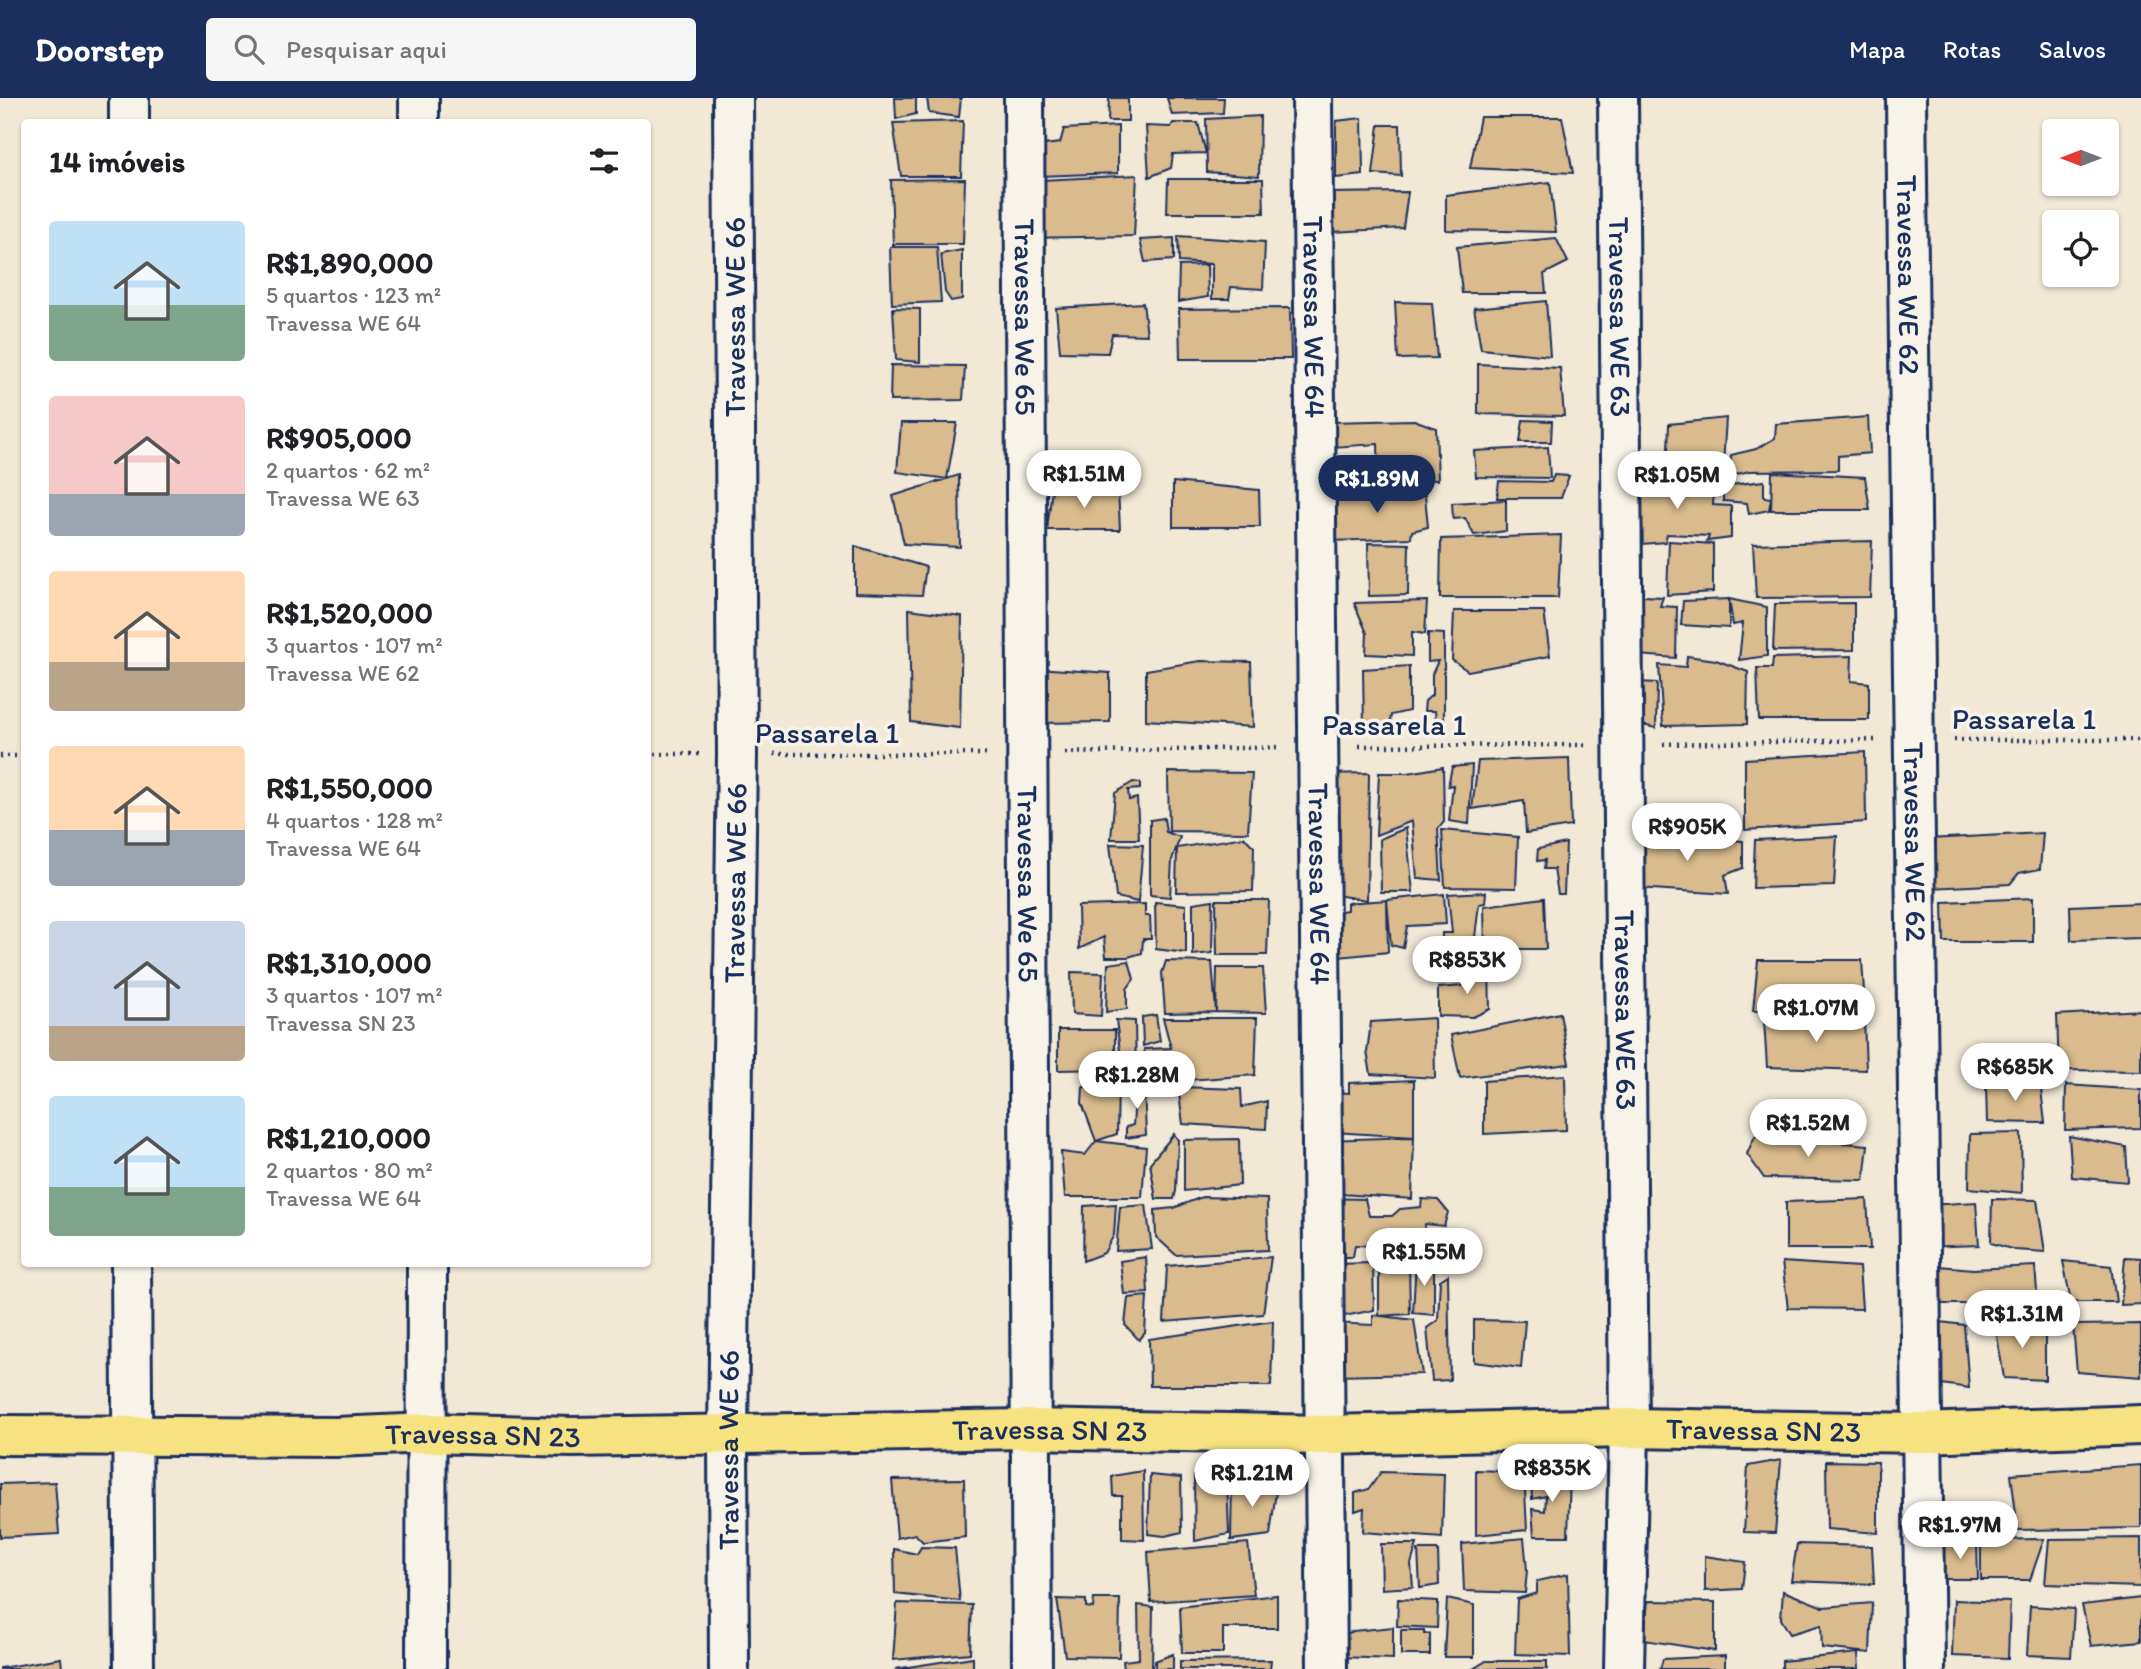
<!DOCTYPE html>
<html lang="pt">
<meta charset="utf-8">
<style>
:root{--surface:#fff;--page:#f6f6f6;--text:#202124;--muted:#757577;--accent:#1b2f5e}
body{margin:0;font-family:Itim,sans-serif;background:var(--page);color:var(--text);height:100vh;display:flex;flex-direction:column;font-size:26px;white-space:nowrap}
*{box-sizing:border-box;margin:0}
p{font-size:23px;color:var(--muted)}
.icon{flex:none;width:38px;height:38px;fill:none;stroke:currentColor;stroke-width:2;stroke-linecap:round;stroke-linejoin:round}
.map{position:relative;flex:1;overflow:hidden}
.sheet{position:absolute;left:21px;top:21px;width:630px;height:1148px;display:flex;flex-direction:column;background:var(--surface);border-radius:7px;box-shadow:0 2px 5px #0004}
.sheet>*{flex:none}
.needle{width:46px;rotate:270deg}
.controls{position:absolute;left:2042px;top:21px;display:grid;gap:14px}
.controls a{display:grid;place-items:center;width:77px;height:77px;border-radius:7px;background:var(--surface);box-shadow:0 2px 5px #0004;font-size:35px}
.price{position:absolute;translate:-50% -60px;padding:0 16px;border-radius:24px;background:#fff;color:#222;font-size:23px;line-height:46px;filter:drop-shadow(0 2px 4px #0008)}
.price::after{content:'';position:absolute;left:50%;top:42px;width:21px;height:16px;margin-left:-10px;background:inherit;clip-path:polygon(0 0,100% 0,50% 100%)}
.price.current{background:var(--accent);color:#fff}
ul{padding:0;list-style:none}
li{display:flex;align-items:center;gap:21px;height:175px;padding:0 28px}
li span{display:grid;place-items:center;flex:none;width:196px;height:140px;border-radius:7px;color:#555}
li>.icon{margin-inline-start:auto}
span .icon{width:84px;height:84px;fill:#fffc;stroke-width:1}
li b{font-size:30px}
h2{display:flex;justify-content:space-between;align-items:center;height:84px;padding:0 28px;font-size:30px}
header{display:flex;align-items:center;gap:42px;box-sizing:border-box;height:98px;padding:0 35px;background:var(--accent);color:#fff}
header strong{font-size:33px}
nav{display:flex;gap:38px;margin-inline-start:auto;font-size:24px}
.search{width:490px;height:63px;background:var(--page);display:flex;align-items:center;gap:18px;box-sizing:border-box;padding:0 24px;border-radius:7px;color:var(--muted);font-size:26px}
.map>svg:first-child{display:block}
.building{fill:#d9bb8d;stroke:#1b2f5e;stroke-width:2}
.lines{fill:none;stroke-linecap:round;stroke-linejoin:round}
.minor-casing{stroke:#1b2f5e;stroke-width:44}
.major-casing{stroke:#1b2f5e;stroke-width:44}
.path{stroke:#1b2f5e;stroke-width:4.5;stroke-dasharray:2 5;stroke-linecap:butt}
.minor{stroke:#f7f3e8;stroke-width:38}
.major{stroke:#f7e281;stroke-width:38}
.labels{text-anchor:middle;stroke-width:7;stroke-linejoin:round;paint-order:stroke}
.street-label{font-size:30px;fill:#1b2f5e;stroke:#f7f3e8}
</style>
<header>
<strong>Doorstep</strong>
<div class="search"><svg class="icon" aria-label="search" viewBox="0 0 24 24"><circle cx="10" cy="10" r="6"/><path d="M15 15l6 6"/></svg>Pesquisar aqui</div>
<nav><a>Mapa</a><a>Rotas</a><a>Salvos</a></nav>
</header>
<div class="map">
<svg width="2141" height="1571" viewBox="0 0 2141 1571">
<rect width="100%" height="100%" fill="#f1e8d6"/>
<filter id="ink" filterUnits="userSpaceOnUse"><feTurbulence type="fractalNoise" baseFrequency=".0143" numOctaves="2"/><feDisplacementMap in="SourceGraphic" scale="14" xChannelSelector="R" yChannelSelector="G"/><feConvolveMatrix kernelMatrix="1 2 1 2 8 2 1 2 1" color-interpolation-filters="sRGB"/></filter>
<g filter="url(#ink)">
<path class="building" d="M895,0H916V16L896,21Z
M927,0H961L959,19L929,15Z
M1109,0H1128V23H1108Z
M1167,0H1224L1223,15L1172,17Z
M1260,18L1259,78L1207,74L1206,21Z
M1480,19H1562L1573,75L1470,70Z
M1362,20L1363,77L1336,80V23Z
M963,23L961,78H901L893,25Z
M1173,25H1198L1206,55L1173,56L1171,70L1149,79L1146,28L1171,29Z
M1379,27H1400L1401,78L1373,76Z
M1118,28V75L1038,78L1036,48L1060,45L1064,31Z
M1137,77L1134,138L1026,140L1042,82Z
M965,81L963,146H893L891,82Z
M1168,81H1263L1264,115H1167Z
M1550,84L1556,134L1446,132V97Z
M1408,94L1403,130L1333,134L1326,95Z
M1178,138L1265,144L1263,191L1231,189L1229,201H1212V166L1179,164Z
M1174,140V162L1145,164L1140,142Z
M1556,140L1568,164L1544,176L1546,195H1462L1457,149Z
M890,149H937L941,204L892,206Z
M962,152V201L951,203L945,194L941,156Z
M1207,167L1208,199L1178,204L1179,168Z
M1546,203L1550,258L1481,251L1474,210Z
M1395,204L1432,205L1437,260L1398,261Z
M1143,205L1147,237L1112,236L1108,255L1060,254L1056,210Z
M893,210L920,211V264L896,262Z
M1290,210L1291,261H1180L1179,211Z
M1478,266L1560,270L1564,318L1478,316Z
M891,267L965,268L963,302L890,303Z
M1868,319L1870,355L1838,358V372L1749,373L1730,378L1731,357L1756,351L1775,340L1776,326Z
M1726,320L1723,368L1667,378L1669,326Z
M1414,322L1436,330L1438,382L1379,380L1378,346L1332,349L1330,324Z
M1523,322L1552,323L1551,344H1520Z
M901,325H957L947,381L897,374Z
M1548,349L1550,380L1476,379L1474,353Z
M1772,374L1865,379L1870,412H1771Z
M1715,376L1713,407L1731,408V440L1707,443L1709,438L1667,436L1665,444L1630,447L1629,382L1690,386V378Z
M959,377L960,449L904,446L893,398Z
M1554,377L1569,378L1561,400H1497L1499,383L1551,384Z
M1764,383V399L1771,400L1769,412L1749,416L1747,405L1723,403V388Z
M1173,384L1259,392L1260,429H1173Z
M1118,390L1120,432H1047L1052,391Z
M1334,392L1425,397L1428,429L1412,433L1411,440L1332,443Z
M1506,402V433L1474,437L1465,420L1453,421L1452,405Z
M1561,437L1558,500H1440L1441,441Z
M1669,443L1713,446V494L1667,497Z
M1872,443L1870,499L1756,500L1753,446Z
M1368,445L1409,446L1408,497L1369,498Z
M855,448L926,469L922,497L855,495Z
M1623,497L1663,499L1660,508L1677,509L1676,560L1625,556Z
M1729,501V530L1681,527L1683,503Z
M1729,501L1767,509V558L1739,562L1743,525L1733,527Z
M1427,503L1425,536L1412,534V558L1366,556L1367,535L1354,505Z
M1854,505V552L1773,553L1775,506Z
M909,511L962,518L960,630L911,624Z
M1454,513H1544L1550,558L1468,573L1452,562Z
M1428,535L1444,536V628L1436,626L1435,613H1424L1425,603L1432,597V576L1438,563L1428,564Z
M1687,558L1716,562L1748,574L1747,626L1663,628L1659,567L1686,569Z
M1852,558L1851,583L1869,585V622H1759L1757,570H1772L1773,560Z
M1200,563L1251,564L1253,629L1146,622V572Z
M1409,568V613L1391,617L1389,631H1364L1363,571Z
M1036,570L1110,575V624L1038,625Z
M1637,584L1657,585L1656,630L1637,626Z
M1865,654L1866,724L1745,732V661Z
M1569,660L1571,728L1526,735L1524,703L1472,711L1478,663Z
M1472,667L1469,726L1449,723L1453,687L1448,688L1452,669Z
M1443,669L1444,724L1438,731L1441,782L1417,780L1412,723L1376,737L1379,675H1408Z
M1168,674L1252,675L1248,734L1169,733Z
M1369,675L1367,802L1329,796L1323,676Z
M1133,684L1140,685V691L1128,692L1129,702L1137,700L1139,741H1111L1115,695Z
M1164,720L1166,734L1180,739L1172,762L1170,799L1150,797V722Z
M1406,730L1413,794H1381L1380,741Z
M1442,732L1518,739L1516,790L1445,789Z
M2043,735L2040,771L2019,775L2010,786L1930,790L1928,741Z
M1640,736L1743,743V770L1725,777L1728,796L1637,790Z
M1837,738L1834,788L1753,790L1755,742Z
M1244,739L1254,749L1253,793L1176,794L1177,750Z
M1566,745L1564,796H1558L1554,771H1544L1545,762L1537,763L1538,751Z
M1110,746L1143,747L1138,804L1116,799Z
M1486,794L1485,805L1479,806L1475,839L1442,844V835H1452L1448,796Z
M1444,796L1446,826L1407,828L1403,850L1391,847L1387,802Z
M1544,800L1546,851H1485L1484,808Z
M2033,800V844H1944L1943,804Z
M1213,802L1212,855L1193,857V805Z
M1216,802H1269L1267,857H1217Z
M1387,802L1388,854L1329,860L1332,815L1347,812V805Z
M1155,804L1186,807V855L1156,851Z
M2141,805V840L2071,842L2070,808Z
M1145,806V818H1150L1151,841H1143L1142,855L1128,859H1106L1104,839L1079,851L1078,808Z
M1758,862H1862L1865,909L1753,913Z
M1129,863L1134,881L1127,891V911L1106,914L1108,866Z
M1166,863L1212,864L1216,914L1165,915L1162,875Z
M1470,869H1489L1490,911L1473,919L1438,918V890L1462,888Z
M1217,870H1263L1266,915L1216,914Z
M1071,874L1103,875L1101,918L1072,916Z
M2141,912V973L2059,972L2057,917Z
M1560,915L1569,966L1460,980L1451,937Z
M1156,917L1160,943L1143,948L1142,919Z
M1163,920H1257L1255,977L1148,985L1144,951L1171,950Z
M1434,920L1435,980L1371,976L1367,954L1371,924Z
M1864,921L1866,972L1767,969L1764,922Z
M1116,922L1135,923L1136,980L1115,982L1114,974L1122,969Z
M1058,932H1115V971L1058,972Z
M1565,977L1566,1032L1484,1036V983Z
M1414,982V1039L1333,1034L1334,994L1349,995V985Z
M2040,983L2045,1025L1987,1024L1986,987Z
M1118,987L1117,1036L1096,1043L1082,1005L1083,989Z
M1125,987H1144L1146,1037L1126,1040V1029L1133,1027L1135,1002L1123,997Z
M2066,987L2141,992V1030L2065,1032Z
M1178,989L1241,991L1242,1009L1267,1003L1266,1031L1183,1026Z
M2021,1035L2022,1095L1969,1090L1970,1036Z
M1174,1036L1178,1042L1176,1093L1174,1101H1156L1150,1065Z
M1755,1038L1868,1047L1864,1082L1764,1080L1747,1056Z
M2069,1038L2126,1049L2128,1084L2072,1079Z
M1414,1039L1412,1101L1327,1095L1325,1042Z
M1239,1041L1240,1087L1184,1093V1042Z
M1096,1043L1146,1049L1142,1099H1065L1061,1054L1085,1057Z
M1202,1099L1267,1101L1268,1152L1176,1157L1156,1139L1155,1112L1174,1110Z
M1325,1100L1365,1101L1369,1118H1392L1400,1111L1421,1109L1422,1101L1438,1102L1448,1114L1444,1128L1425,1126L1424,1150L1355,1147L1353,1159H1326Z
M1867,1101L1870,1151H1786V1104Z
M1992,1101L2037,1102L2045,1154L2015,1152L1991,1145Z
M1976,1104L1979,1147L1924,1149L1928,1107Z
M1116,1106L1114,1137L1104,1155L1083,1163L1084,1108Z
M1146,1107L1152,1151L1116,1153L1120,1109Z
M1146,1159L1148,1195L1124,1196L1120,1163Z
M1271,1159L1263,1216L1164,1224L1167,1168Z
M2125,1159L2141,1160V1206L2121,1207Z
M1416,1161L1440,1167L1434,1172V1217L1413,1215Z
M2063,1163L2111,1168L2116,1204H2071Z
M1409,1164L1410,1216L1379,1218V1167Z
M1782,1164L1859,1169L1862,1211L1788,1210Z
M1373,1165L1374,1212L1335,1220L1333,1166Z
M1928,1167L1973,1171L2035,1168L2038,1206H1926Z
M1448,1177L1450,1282L1432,1283L1427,1230L1438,1222L1440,1182Z
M1147,1198L1145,1235L1139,1242L1125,1227L1128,1200Z
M1373,1217L1414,1222L1422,1276L1335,1278L1332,1225L1373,1227Z
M1474,1222L1525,1223L1521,1270L1474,1264Z
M1924,1222L1964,1227L1969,1290L1928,1284Z
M1273,1223L1271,1288H1150L1149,1241Z
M2045,1224V1282L2004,1280L1995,1226Z
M2141,1226V1279L2077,1274L2073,1227Z
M1781,1362L1775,1435L1744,1434L1748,1368Z
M1826,1363L1878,1364V1435L1827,1431Z
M2141,1367V1430L2018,1432L2011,1376Z
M1476,1372L1524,1374L1527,1432L1476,1437Z
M1143,1373L1144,1442L1122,1441V1398H1113L1112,1378Z
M1381,1374L1444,1376L1442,1440L1363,1434L1364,1410L1355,1413V1395L1369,1391Z
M1570,1375L1568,1438H1534L1532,1411L1545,1413L1546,1398L1532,1401L1531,1377Z
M1150,1377L1181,1380L1182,1434L1165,1438L1148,1436Z
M1194,1378L1227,1380L1229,1436L1195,1443Z
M964,1381L965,1439L923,1444L915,1436L897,1440L892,1382Z
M1232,1382L1277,1386L1270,1437L1231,1442Z
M55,1384L59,1436L0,1439V1386Z
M1524,1440L1527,1472L1525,1495L1464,1493L1462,1446Z
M2141,1440V1489L2045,1486L2049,1441Z
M2044,1441L2030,1482H1981V1442Z
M1942,1444H1977L1978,1481H1942Z
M1248,1445L1254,1497L1151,1504L1148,1454Z
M1381,1446H1417L1411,1466L1413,1489L1382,1491Z
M1797,1446L1872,1448L1874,1486L1791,1483Z
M921,1449L955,1450L960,1503L895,1496L894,1451L917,1456Z
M1418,1452H1438L1439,1487L1420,1490Z
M1705,1458L1745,1464L1742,1491L1705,1493Z
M1568,1476L1570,1558L1515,1556L1517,1501L1537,1495V1483Z
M1783,1493L1823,1509L1872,1505L1870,1555L1822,1550L1821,1527L1790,1536L1781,1521Z
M1277,1497V1530H1223V1555H1182L1180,1509Z
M2141,1500V1543L2091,1548L2082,1507Z
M1057,1501L1086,1502V1509L1093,1510L1094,1501H1120L1119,1559L1065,1558Z
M1398,1501L1438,1503L1437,1530L1397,1528Z
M1447,1501L1474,1507V1559H1444Z
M1954,1502L2010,1504L2008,1560L1952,1558Z
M1648,1503L1715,1504V1553L1644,1542Z
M897,1505L972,1507L970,1555L893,1562Z
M1138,1507L1153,1509L1152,1571H1124L1123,1563L1139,1561Z
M2030,1508L2074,1511L2071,1559L2027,1557Z
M1393,1529V1561L1340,1559L1339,1540L1353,1533Z
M1401,1532H1424V1536H1430V1557H1401Z
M1858,1555L1859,1571H1782V1563Z
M1173,1556V1571H1155V1563Z
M1725,1558V1571H1660L1663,1561Z
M973,1559V1571H895Z
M61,1560L62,1571H0V1570Z
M1271,1562L1270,1571H1180V1563Z
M1486,1563H1547V1571H1473Z"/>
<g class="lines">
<defs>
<g id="minor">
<path d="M419,0V24"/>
<path id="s1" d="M1024,0L1032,1571"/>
<path id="s2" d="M1312,0L1327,1571"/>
<path id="s3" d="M1618,0L1629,1330L1624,1571"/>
<path id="s4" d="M1906,0L1925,1571"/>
<path d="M129,24V0"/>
<path d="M131,1166L134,1571"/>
<path d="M426,1571L427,1166"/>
<path id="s5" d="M729,1571L728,1334L737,656L733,0"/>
</g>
<g id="major">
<path id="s6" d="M0,1337L336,1339L428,1335L572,1339L1029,1331L1325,1337L1629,1330L1922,1335L2141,1327"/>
</g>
</defs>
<use href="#minor" class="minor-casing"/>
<use href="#major" class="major-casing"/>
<path class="path" d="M1954,642H2141
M1663,646L1875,642
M1359,648L1585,647
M1065,655L1280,649
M648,656H699
M774,656H990
M0,658H24"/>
<use href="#minor" class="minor"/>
<use href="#major" class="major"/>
</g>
</g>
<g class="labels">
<g class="street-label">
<text dy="10" stroke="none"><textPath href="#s4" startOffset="177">Travessa WE 62</textPath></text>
<text transform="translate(735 219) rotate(-90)" y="10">Travessa WE 66</text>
<text dy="10" stroke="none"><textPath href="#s1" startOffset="219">Travessa We 65</textPath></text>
<text dy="10" stroke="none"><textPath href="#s2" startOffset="219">Travessa WE 64</textPath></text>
<text dy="10" stroke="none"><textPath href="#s3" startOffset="219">Travessa WE 63</textPath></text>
<text x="2024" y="631">Passarela 1</text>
<text x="1394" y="637">Passarela 1</text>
<text x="827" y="645">Passarela 1</text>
<text dy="10" stroke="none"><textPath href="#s4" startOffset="744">Travessa WE 62</textPath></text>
<text dy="10" stroke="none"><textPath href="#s5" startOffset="786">Travessa WE 66</textPath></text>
<text dy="10" stroke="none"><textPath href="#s1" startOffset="786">Travessa We 65</textPath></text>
<text dy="10" stroke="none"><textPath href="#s2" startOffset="786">Travessa WE 64</textPath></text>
<text dy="10" stroke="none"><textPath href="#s3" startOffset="912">Travessa WE 63</textPath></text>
<text dy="10" stroke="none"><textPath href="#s6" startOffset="1764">Travessa SN 23</textPath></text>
<text dy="10" stroke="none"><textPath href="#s6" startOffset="1050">Travessa SN 23</textPath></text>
<text dy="10" stroke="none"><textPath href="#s6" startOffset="483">Travessa SN 23</textPath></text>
<text dy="10" stroke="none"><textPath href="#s5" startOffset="219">Travessa WE 66</textPath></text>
</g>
</g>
</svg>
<div class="controls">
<a><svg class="needle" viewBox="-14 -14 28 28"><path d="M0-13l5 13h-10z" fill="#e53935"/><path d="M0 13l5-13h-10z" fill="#757577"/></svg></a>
<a><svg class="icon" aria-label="locate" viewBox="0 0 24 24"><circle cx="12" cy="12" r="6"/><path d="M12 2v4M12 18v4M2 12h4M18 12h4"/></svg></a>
</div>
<b class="price" style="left:1084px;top:412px">R$1.51M</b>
<b class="price" style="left:1677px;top:413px">R$1.05M</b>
<b class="price current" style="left:1377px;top:417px">R$1.89M</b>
<b class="price" style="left:1687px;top:765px">R$905K</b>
<b class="price" style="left:1467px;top:898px">R$853K</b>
<b class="price" style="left:1816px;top:946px">R$1.07M</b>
<b class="price" style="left:2015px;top:1005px">R$685K</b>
<b class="price" style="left:1137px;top:1013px">R$1.28M</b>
<b class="price" style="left:1808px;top:1061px">R$1.52M</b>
<b class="price" style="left:1424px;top:1190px">R$1.55M</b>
<b class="price" style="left:2022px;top:1252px">R$1.31M</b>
<b class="price" style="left:1552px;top:1406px">R$835K</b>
<b class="price" style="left:1252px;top:1411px">R$1.21M</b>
<b class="price" style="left:1960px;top:1463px">R$1.97M</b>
<section class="sheet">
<h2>14 imóveis<svg class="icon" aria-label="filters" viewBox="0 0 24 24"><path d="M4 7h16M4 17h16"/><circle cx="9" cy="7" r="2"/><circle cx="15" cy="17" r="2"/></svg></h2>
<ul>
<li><span style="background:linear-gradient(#bfe0f5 60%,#7fa58c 0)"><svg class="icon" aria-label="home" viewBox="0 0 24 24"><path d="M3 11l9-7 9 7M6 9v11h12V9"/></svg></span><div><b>R$1,890,000</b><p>5 quartos · 123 m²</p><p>Travessa WE 64</p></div></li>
<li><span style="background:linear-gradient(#f6c9c9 70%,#9aa5b1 0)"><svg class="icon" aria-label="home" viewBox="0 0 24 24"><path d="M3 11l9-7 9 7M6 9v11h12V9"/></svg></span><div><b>R$905,000</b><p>2 quartos · 62 m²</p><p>Travessa WE 63</p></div></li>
<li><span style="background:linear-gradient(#ffd9b3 65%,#b9a48a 0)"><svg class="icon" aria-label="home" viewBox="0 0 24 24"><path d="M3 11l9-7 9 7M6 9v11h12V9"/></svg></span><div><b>R$1,520,000</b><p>3 quartos · 107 m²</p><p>Travessa WE 62</p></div></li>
<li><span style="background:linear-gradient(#ffd9b3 60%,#9aa5b1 0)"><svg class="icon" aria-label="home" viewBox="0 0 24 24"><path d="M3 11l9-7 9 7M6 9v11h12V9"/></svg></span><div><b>R$1,550,000</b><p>4 quartos · 128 m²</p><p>Travessa WE 64</p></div></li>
<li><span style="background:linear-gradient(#c9d6e8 75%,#b9a48a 0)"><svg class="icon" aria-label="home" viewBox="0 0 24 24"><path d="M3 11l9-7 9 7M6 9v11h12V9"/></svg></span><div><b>R$1,310,000</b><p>3 quartos · 107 m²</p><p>Travessa SN 23</p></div></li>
<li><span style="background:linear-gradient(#bfe0f5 65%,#7fa58c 0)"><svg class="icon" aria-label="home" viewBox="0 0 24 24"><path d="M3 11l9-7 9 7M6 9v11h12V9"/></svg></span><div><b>R$1,210,000</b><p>2 quartos · 80 m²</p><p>Travessa WE 64</p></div></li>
</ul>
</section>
</div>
